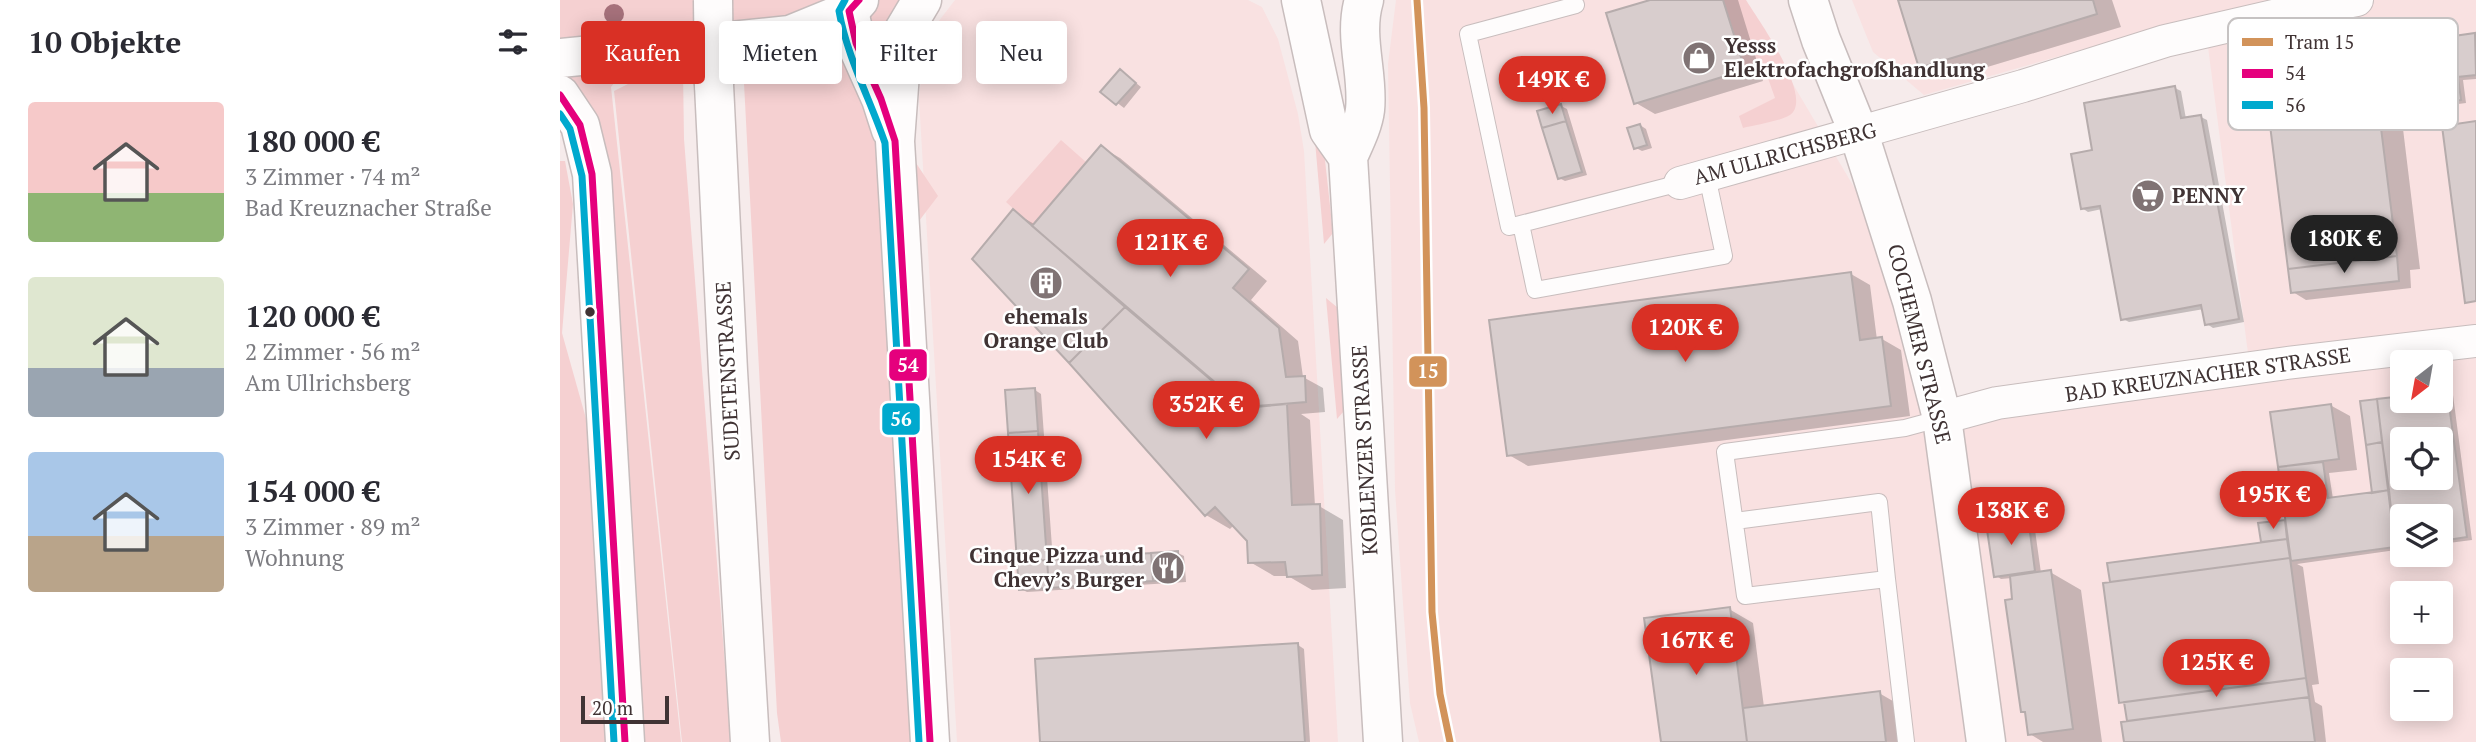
<!DOCTYPE html>
<html lang="de">
<meta charset="utf-8">
<style>
:root{--surface:#fff;--page:#f2f2f3;--text:#2b2b33;--muted:#7c7c81;--accent:#d93025}
body{margin:0;font-family:"PT Serif",serif;background:var(--page);color:var(--text);height:100vh;display:flex;flex-direction:column;font-size:26px;white-space:nowrap}
*{box-sizing:border-box;margin:0}
p{font-size:23px;color:var(--muted)}
.icon{flex:none;width:38px;height:38px;fill:none;stroke:currentColor;stroke-width:2;stroke-linecap:round;stroke-linejoin:round}
.map{position:relative;flex:1;overflow:hidden}
.panel{display:flex;flex-direction:column;background:var(--surface);width:560px}
.panel>*{flex:none}
.guide{position:absolute;left:21px;top:21px;width:665px;height:63px;display:flex;gap:14px}
.needle{width:46px;rotate:211deg}
.tools{position:absolute;left:1830px;top:350px;display:grid;gap:14px}
.tools a{display:grid;place-items:center;width:63px;height:63px;border-radius:7px;background:var(--surface);box-shadow:0 4px 18px #0003;font-size:35px}
.scale{position:absolute;left:21px;bottom:18px;width:88px;box-sizing:border-box;padding-left:7px;border:4px solid #403334;border-top:0;font-size:19px;line-height:24px;white-space:nowrap;color:#403334;-webkit-text-stroke:5px #fff;paint-order:stroke}
.price{position:absolute;translate:-50% -60px;padding:0 16px;border-radius:24px;background:var(--accent);color:#fff;font-size:23px;line-height:46px;filter:drop-shadow(0 2px 4px #0008)}
.price::after{content:'';position:absolute;left:50%;top:42px;width:21px;height:16px;margin-left:-10px;background:inherit;clip-path:polygon(0 0,100% 0,50% 100%)}
.price.selected{background:#222;color:#fff}
ul{padding:0;list-style:none}
li{display:flex;align-items:center;gap:21px;height:175px;padding:0 28px}
li span{display:grid;place-items:center;flex:none;width:196px;height:140px;border-radius:7px;color:#555}
li>.icon{margin-inline-start:auto}
span .icon{width:84px;height:84px;fill:#fffc;stroke-width:1}
li b{font-size:30px}
h2{display:flex;justify-content:space-between;align-items:center;height:84px;padding:0 28px;font-size:30px}
.pill{padding:0 24px;border-radius:7px;background:var(--surface);box-shadow:0 4px 18px #0003;font-size:24px;line-height:63px}
.pill.selected{background:var(--accent);color:#fff}
main{display:flex;flex:1;min-height:0}
.map>svg:first-child{display:block}
.built{fill:#f9e1e1;fill-rule:evenodd}
.green{fill:#f5d0d1}
.shadow{fill:#0003;fill-rule:evenodd}
.building{fill:#d8cdcd;stroke:#b6acac;stroke-width:2;fill-rule:evenodd}
.lines{fill:none;stroke-linecap:round;stroke-linejoin:round}
.service-casing{stroke:#c8bdbd;stroke-width:18}
.minor-casing{stroke:#c8bdbd;stroke-width:34}
.tertiary-casing{stroke:#c8bdbd;stroke-width:41}
.secondary-casing{stroke:#c8bdbd;stroke-width:41}
.service{stroke:#fefcfc;stroke-width:16}
.minor{stroke:#fefcfc;stroke-width:32}
.tertiary{stroke:#fefcfc;stroke-width:38}
.secondary{stroke:#fefcfc;stroke-width:38}
.secondary-bridge-casing{stroke:#c8bdbd;stroke-width:41;stroke-linecap:butt}
.secondary-bridge{stroke:#fefcfc;stroke-width:38}
.bus-1-casing{stroke:#fff;stroke-width:12}
.bus-2-casing{stroke:#fff;stroke-width:12}
.bus-1{stroke:#e5007d;stroke-width:7}
.bus-2{stroke:#00a9ce;stroke-width:7}
.tram-1-casing{stroke:#fff;stroke-width:12}
.tram-1{stroke:#d2935a;stroke-width:7}
.tree{fill:#a6717b}
.bus-dot{fill:#403334;stroke:#fff;stroke-width:2.5}
.labels{text-anchor:middle;stroke-width:5;stroke-linejoin:round;paint-order:stroke}
.poi-label{font-size:21px;font-weight:bold;fill:#403334;stroke:#fff;text-anchor:start}
.street-label{font-size:21px;fill:#403334;stroke:#fff}
.key{fill:#fff;stroke:#c6c2c2;stroke-width:2}
.key-label{font-size:19px;fill:#403334}
.line-badge{stroke:#fff;stroke-width:2.5}
.badge-label{font-size:19px;text-anchor:middle;font-weight:bold;fill:#fff}
</style>
<main>
<section class="panel">
<h2>10 Objekte<svg class="icon" aria-label="filters" viewBox="0 0 24 24"><path d="M4 7h16M4 17h16"/><circle cx="9" cy="7" r="2"/><circle cx="15" cy="17" r="2"/></svg></h2>
<ul>
<li><span style="background:linear-gradient(#f6c9c9 65%,#8fb573 0)"><svg class="icon" aria-label="home" viewBox="0 0 24 24"><path d="M3 11l9-7 9 7M6 9v11h12V9"/></svg></span><div><b>180 000 €</b><p>3 Zimmer · 74 m²</p><p>Bad Kreuznacher Straße</p></div></li>
<li><span style="background:linear-gradient(#dfe7d0 65%,#9aa5b1 0)"><svg class="icon" aria-label="home" viewBox="0 0 24 24"><path d="M3 11l9-7 9 7M6 9v11h12V9"/></svg></span><div><b>120 000 €</b><p>2 Zimmer · 56 m²</p><p>Am Ullrichsberg</p></div></li>
<li><span style="background:linear-gradient(#a9c7e8 60%,#b9a48a 0)"><svg class="icon" aria-label="home" viewBox="0 0 24 24"><path d="M3 11l9-7 9 7M6 9v11h12V9"/></svg></span><div><b>154 000 €</b><p>3 Zimmer · 89 m²</p><p>Wohnung</p></div></li>
</ul>
</section>
<div class="map">
<svg width="1916" height="742" viewBox="0 0 1916 742">
<rect width="100%" height="100%" fill="#f6ebeb"/>
<path class="built" d="M395,0H688L702,7L718,39L738,114L744,151L778,742H397L359,99L365,39Z
M836,0H1183L1297,192L1367,416L1692,384L1648,47L1639,16L1364,95L1313,52L1292,0H1916V742H859L850,703L835,490L828,64ZM1843,362H1881V401H1843ZM1843,439H1881V478H1843ZM1843,516H1881V555H1843ZM1843,593H1881V632H1843ZM1843,670H1881V709H1843Z"/>
<path class="green" d="M0,0H274L216,24L0,46Z
M317,0H345L319,70L308,17Z
M1163,0H1186C1197,18 1255,98 1230,115C1221,121 1195,125 1183,128L1179,116L1215,98L1203,64L1185,70Z
M733,6L763,142L773,233L764,244L755,141L742,76L723,9Z
M284,40L317,120L360,742H221L217,713L183,64L231,60Z
M70,63L51,87L121,742H83L0,73Z
M123,72L124,139L171,742H122L54,91L86,75Z
M501,140L526,162L472,226L446,202Z
M354,160L378,196L359,221Z
M0,161H5L13,204L2,333L32,440L52,742H0Z
M766,298L778,308L784,411L777,419Z"/>
<path class="shadow" d="M1096,0H1178L1203,81L1095,114L1076,103Z
M1340,0H1552L1561,27L1384,80L1360,66Z
M1914,35L1916,36V79L1903,80L1906,103L1868,108L1862,104Z
M1810,45L1829,56L1835,101L1840,104L1860,269L1850,270L1851,288L1746,300L1733,292Z
M566,75L581,87L564,108L543,92Z
M1615,88L1621,91L1626,119L1641,117L1647,120L1684,322L1653,328L1647,324L1644,309L1569,322L1563,319L1542,209L1528,212L1522,208L1534,152Z
M1001,106L1007,109L1027,175L1005,181L999,178Z
M1080,125L1086,129L1092,148L1082,151L1076,148Z
M541,147L560,158L707,281L691,300L738,341L743,377L763,388L765,412L741,414L750,420L755,506H759L783,520L786,588L752,590L728,576H714L690,562L689,540L674,525L670,529L646,515L453,212L476,225Z
M1291,274L1310,285L1317,340L1322,339L1341,350L1350,416L968,466L949,455Z
M475,390L481,394L493,561L618,553L624,556L626,582L467,592L461,589Z
M1886,392L1893,395L1912,540L1881,544V516H1843V549L1737,564L1743,567L1759,684L1752,685L1755,702L1762,706L1766,742H1565L1572,722L1568,720L1566,705L1561,702L1556,583L1551,581L1703,544L1700,525L1727,521L1712,414L1770,405L1790,416L1797,470L1769,473L1773,499L1814,494L1802,403L1843,398V401H1881ZM1843,439H1881V478H1843Z
M1468,519L1474,523L1481,573L1490,572L1521,590L1542,742H1483L1470,734L1467,714L1462,711L1452,578L1441,579L1435,575Z
M1169,609L1193,623L1204,707L1319,693L1338,704L1343,742H1102Z
M738,645L744,649L750,742H482Z"/>
<path class="building" d="M1090,0H1163L1185,70L1074,104L1046,13Z
M1338,0H1533L1537,14L1359,68Z
M1915,33L1916,75L1898,77L1901,100L1860,106L1852,42Z
M560,69L576,83L556,105L540,92Z
M1615,86L1621,118L1641,115L1679,319L1645,325L1641,305L1561,320L1540,206L1521,209L1511,154L1532,150L1524,103Z
M1816,88L1837,256L1728,269L1707,101Z
M1001,104L1006,121L982,128L977,111Z
M1006,121L1022,172L998,179L982,128Z
M1916,121V301L1905,303L1882,126Z
M1080,124L1087,145L1074,149L1067,128Z
M541,145L689,269L673,288L719,328L726,377L745,376L746,402L684,407L472,226Z
M453,209L565,307L509,363L412,259Z
M1837,256L1839,281L1731,293L1728,269Z
M1291,272L1300,340L1322,337L1331,406L947,456L929,320Z
M565,307L684,408L727,404L732,505L760,504L762,575L727,577L725,562L688,563L687,541L655,507L645,516L509,363Z
M475,388L478,431L448,433L445,390Z
M1887,390L1907,537L1881,541V516H1843V546L1835,547L1817,399L1843,396V401H1881V391ZM1843,439H1881V478H1843Z
M1817,399L1822,442L1806,445L1800,401Z
M1771,404L1779,459L1718,467L1710,412Z
M478,431L487,560L457,562L448,433Z
M1822,442L1829,490L1812,493L1806,445Z
M1763,462L1768,498L1829,490L1835,547L1731,561L1718,467Z
M1468,517L1475,571L1434,577L1426,523Z
M1725,520L1727,539L1701,542L1698,523Z
M1727,539L1730,558L1550,582L1547,563Z
M618,551L620,579L593,581L591,553Z
M591,553L593,581L489,588L487,560Z
M1730,558L1746,678L1559,703L1543,583Z
M487,560L489,588L459,590L457,562Z
M1491,570L1513,729L1468,735L1465,712H1461L1445,600L1452,599L1450,576Z
M1170,607L1187,742H1101L1084,618Z
M738,643L745,742H480L475,659Z
M1746,678L1749,697L1567,721L1564,702Z
M1320,691L1326,742H1187L1183,708Z
M1749,697L1755,742H1564L1561,722Z"/>
<g class="lines">
<defs>
<path id="service" d="M1016,5L908,34L949,227L1120,183
M961,224L975,290L1164,256L1147,176
M1175,521L1319,502L1327,579
M1346,742L1327,579L1185,596L1165,452L1345,428L1382,418"/>
<path id="minor" d="M1120,183L1463,86L1605,41L1722,14L1797,0
M1382,418L1437,403L1727,363L1916,341"/>
<path id="tertiary" d="M741,0L769,130L788,157
M804,0C793,37 809,74 805,110C803,126 794,143 788,157L823,742
M1248,0L1261,40L1299,134L1352,301L1382,418L1426,742
M0,58L230,35L289,11L299,0"/>
<path id="secondary" d="M362,0L343,32L335,141L370,742
M289,11L296,43L321,99L331,130
M154,85L168,371L190,742
M0,95L20,125L32,174L65,742"/>
</defs>
<use href="#service" class="service-casing"/>
<use href="#minor" class="minor-casing"/>
<use href="#tertiary" class="tertiary-casing"/>
<use href="#secondary" class="secondary-casing"/>
<use href="#service" class="service"/>
<use href="#minor" class="minor"/>
<use href="#tertiary" class="tertiary"/>
<use href="#secondary" class="secondary"/>
<defs>
<path id="secondary-bridge" d="M153,0L154,85"/>
</defs>
<use href="#secondary-bridge" class="secondary-bridge-casing"/>
<use href="#secondary-bridge" class="secondary-bridge"/>
<defs>
<path id="bus-1" d="M299,0L289,11L296,43L321,99L335,141L370,742
M0,95L20,125L32,174L65,742"/>
<path id="bus-2" d="M285,0L279,11C287,57 310,99 325,143L359,742
M0,114L10,129L22,176L54,742"/>
</defs>
<use href="#bus-1" class="bus-1-casing"/>
<use href="#bus-2" class="bus-2-casing"/>
<use href="#bus-1" class="bus-1"/>
<use href="#bus-2" class="bus-2"/>
<defs>
<path id="tram-1" d="M857,0L864,108L872,612L880,694L890,742"/>
</defs>
<use href="#tram-1" class="tram-1-casing"/>
<use href="#tram-1" class="tram-1"/>
</g>
<circle class="tree" cx="54" cy="14" r="10"/>
<defs>
<symbol id="shop-disc" viewBox="-11 -11 22 22"><circle r="9.5" fill="#807374" stroke="#fff"/><path d="M-5-2.5h2.3a2.7 3.5 0 0 1 5.4 0H5L5.5 6h-11ZM-1.5-2.5h3a1.5 2.3 0 0 0-3 0Z" fill="#fff"/></symbol>
<symbol id="supermarket-disc" viewBox="-11 -11 22 22"><circle r="9.5" fill="#807374" stroke="#fff"/><path d="M-6-5.5h2.5l.6 2H6L4.5 2H-2.5L-4.4-4H-6ZM-1.5 3.2a1.3 1.3 0 1 0 .1 0ZM3 3.2a1.3 1.3 0 1 0 .1 0Z" fill="#fff"/></symbol>
<symbol id="building-disc" viewBox="-11 -11 22 22"><circle r="9.5" fill="#807374" stroke="#fff"/><path d="M-4-6H4V6H1V3H-1V6H-4ZM-2.5-4.3h1.7v1.8h-1.7ZM.8-4.3h1.7v1.8H.8ZM-2.5-1h1.7V.8h-1.7ZM.8-1h1.7V.8H.8Z" fill="#fff"/></symbol>
<symbol id="restaurant-disc" viewBox="-11 -11 22 22"><circle r="9.5" fill="#807374" stroke="#fff"/><path d="M-5-6h1v4h1v-4h1v4h1v-4h1v5L-1.5 .5V6h-2V.5L-5-1ZM5-6V6H3V1.5H1.5Q1.5-4 5-6Z" fill="#fff"/></symbol>
</defs>
<g fill-rule="evenodd">
<use href="#shop-disc" x="1120" y="39" width="38" height="38"/>
<use href="#supermarket-disc" x="1569" y="177" width="38" height="38"/>
<use href="#building-disc" x="467" y="264" width="38" height="38"/>
<use href="#restaurant-disc" x="589" y="549" width="38" height="38"/>
</g>
<circle class="bus-dot" cx="30" cy="312" r="6"/>
<g class="labels">
<g class="poi-label">
<text x="1164" y="53">Yesss<tspan x="1164" dy="24">Elektrofachgroßhandlung</tspan></text>
<text x="1612" y="203">PENNY</text>
<text x="486" y="324" text-anchor="middle">ehemals<tspan x="486" dy="24">Orange Club</tspan></text>
<text x="584" y="563" text-anchor="end">Cinque Pizza und<tspan x="584" dy="24">Chevy’s Burger</tspan></text>
</g>
<g class="street-label">
<text transform="translate(1225 154) rotate(-15)" y="7">AM ULLRICHSBERG</text>
<text transform="translate(1359 344) rotate(76)" y="7">COCHEMER STRASSE</text>
<text transform="translate(168 371) rotate(-93)" y="7">SUDETENSTRASSE</text>
<text transform="translate(1648 375) rotate(-8)" y="7">BAD KREUZNACHER STRASSE</text>
<text transform="translate(805 450) rotate(-93)" y="7">KOBLENZER STRASSE</text>
</g>
</g>
<rect x="1668" y="18" width="230" height="112" rx="10" class="key"/>
<rect x="1682" y="38" width="31" height="8" fill="#d2935a"/>
<rect x="1682" y="69" width="31" height="9" fill="#e5007d"/>
<rect x="1682" y="101" width="31" height="8" fill="#00a9ce"/>
<g class="key-label">
<text x="1725" y="49">Tram 15</text>
<text x="1725" y="80">54</text>
<text x="1725" y="112">56</text>
</g>
<g class="line-badge">
<rect x="328" y="348" width="40" height="34" rx="7" fill="#e5007d"/>
<rect x="848" y="355" width="40" height="33" rx="7" fill="#d2935a"/>
<rect x="321" y="402" width="40" height="34" rx="7" fill="#00a9ce"/>
</g>
<g class="badge-label">
<text x="348" y="372">54</text>
<text x="868" y="378">15</text>
<text x="341" y="426">56</text>
</g>
</svg>
<div class="tools">
<a><svg class="needle" viewBox="-14 -14 28 28"><path d="M0-13l5 13h-10z" fill="#e53935"/><path d="M0 13l5-13h-10z" fill="#7c7c81"/></svg></a>
<a><svg class="icon" aria-label="locate" viewBox="0 0 24 24"><circle cx="12" cy="12" r="6"/><path d="M12 2v4M12 18v4M2 12h4M18 12h4"/></svg></a>
<a><svg class="icon" aria-label="layers" viewBox="0 0 24 24"><path d="M12 4l9 5-9 5-9-5zM3 14l9 5 9-5"/></svg></a>
<a>+</a>
<a>−</a>
</div>
<div class="scale">20 m</div>
<b class="price" style="left:992px;top:116px">149K €</b>
<b class="price selected" style="left:1784px;top:275px">180K €</b>
<b class="price" style="left:610px;top:279px">121K €</b>
<b class="price" style="left:1125px;top:364px">120K €</b>
<b class="price" style="left:646px;top:441px">352K €</b>
<b class="price" style="left:468px;top:496px">154K €</b>
<b class="price" style="left:1713px;top:531px">195K €</b>
<b class="price" style="left:1451px;top:547px">138K €</b>
<b class="price" style="left:1136px;top:677px">167K €</b>
<b class="price" style="left:1656px;top:699px">125K €</b>
<div class="guide">
<a class="pill selected">Kaufen</a>
<a class="pill">Mieten</a>
<a class="pill">Filter</a>
<a class="pill">Neu</a>
</div>
</div>
</main>
